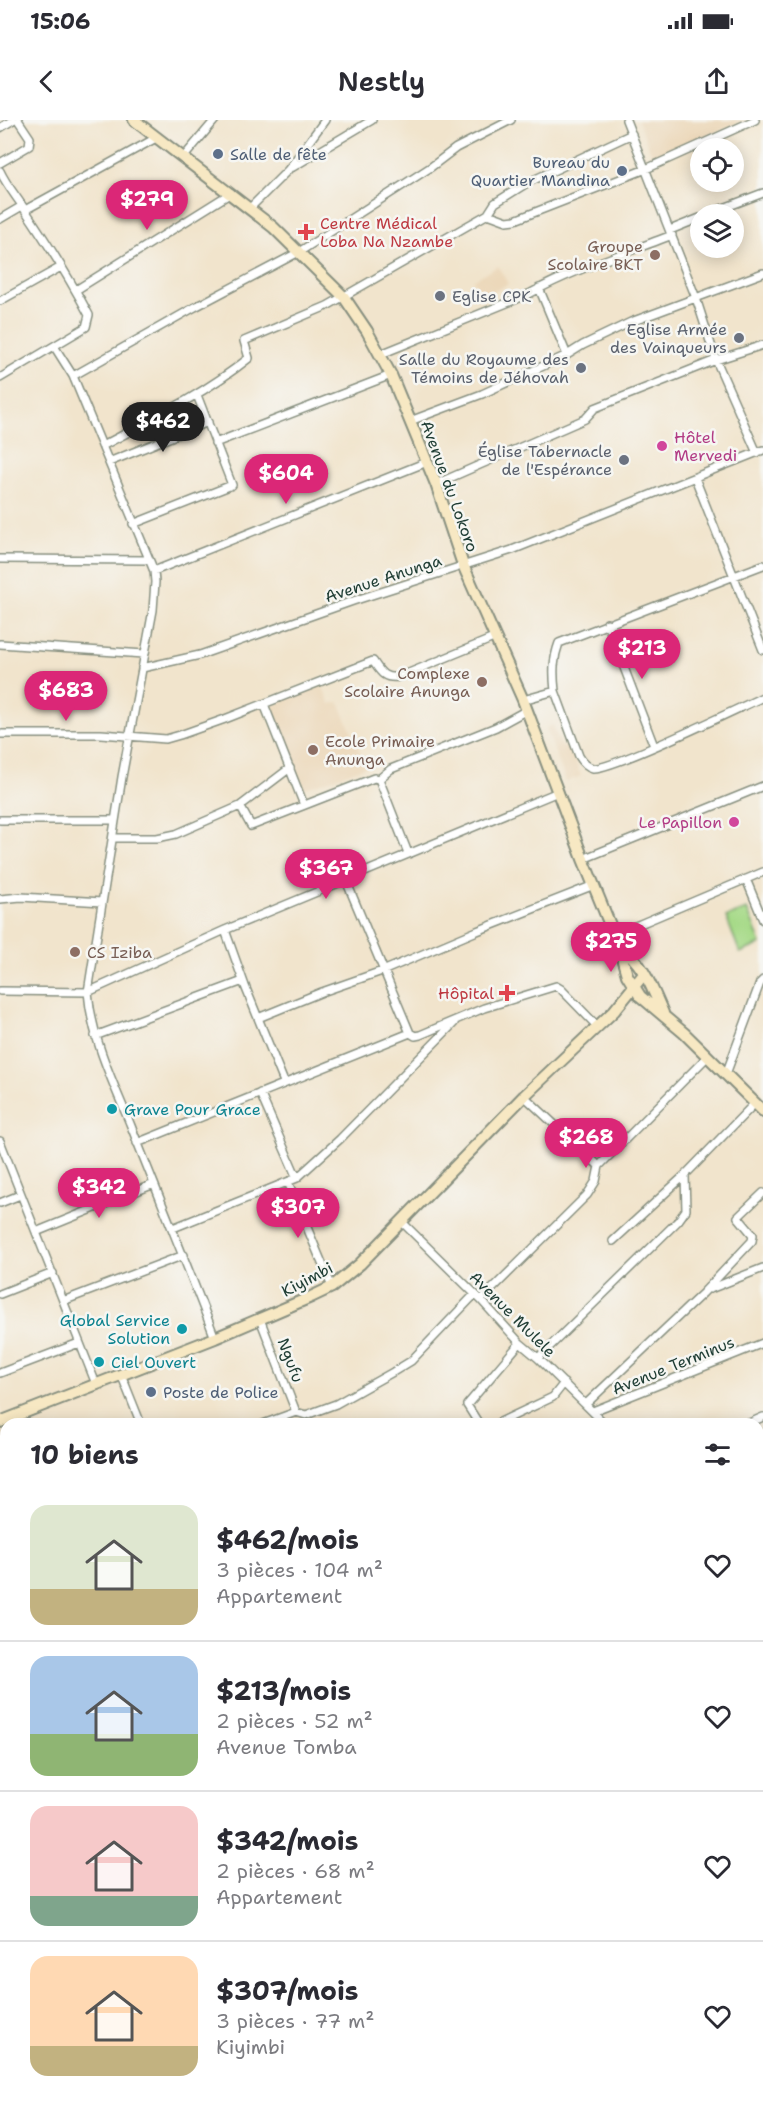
<!DOCTYPE html>
<html lang="fr">
<meta charset="utf-8">
<style>
:root{--surface:#fff;--page:#f7f7f7;--text:#2b2b33;--muted:#7c7c81;--line:#e1e1e2;--accent:#db2777}
body{margin:0;font-family:"Shantell Sans",sans-serif;background:var(--page);color:var(--text);height:100vh;display:flex;flex-direction:column;font-size:22px;white-space:nowrap}
*{box-sizing:border-box;margin:0}
p{font-size:20px;color:var(--muted)}
.icon{flex:none;width:33px;height:33px;fill:none;stroke:currentColor;stroke-width:2;stroke-linecap:round;stroke-linejoin:round}
.map{position:relative;flex:1;overflow:hidden}
.sheet{position:absolute;left:0px;top:1298px;width:764px;height:686px;display:flex;flex-direction:column;background:var(--surface);border-radius:18px 18px 0 0;box-shadow:0 3px 15px #0003}
.sheet>*{flex:none}
.fabs{position:absolute;left:690px;top:18px;display:grid;gap:12px}
.fabs a{display:grid;place-items:center;width:54px;height:54px;border-radius:50%;background:var(--surface);box-shadow:0 3px 15px #0003;font-size:30px}
.price{position:absolute;translate:-50% -51px;padding:0 14px;border-radius:21px;background:var(--accent);color:#fff;font-size:20px;line-height:39px;filter:drop-shadow(0 2px 3px #0008)}
.price::after{content:'';position:absolute;left:50%;top:36px;width:18px;height:14px;margin-left:-9px;background:inherit;clip-path:polygon(0 0,100% 0,50% 100%)}
.price.selected{background:#222;color:#fff}
ul{padding:0;list-style:none}
li{display:flex;align-items:center;gap:18px;height:150px;padding:0 30px}
li+li{border-top:2px solid var(--line)}
li span{display:grid;place-items:center;flex:none;width:168px;height:120px;border-radius:18px;color:#555}
li>.icon{margin-inline-start:auto}
span .icon{width:72px;height:72px;fill:#fffc;stroke-width:1}
li b{font-size:26px}
h2{display:flex;justify-content:space-between;align-items:center;height:72px;padding:0 30px;font-size:26px}
.status{display:flex;justify-content:space-between;align-items:center;height:42px;padding:0 30px;background:var(--surface);direction:ltr}
.status svg{height:16px;fill:currentColor}
header{display:flex;justify-content:space-between;align-items:center;height:78px;padding:0 30px;background:var(--surface);font-size:27px;font-weight:600}
.map>svg:first-child{display:block}
.built{fill:#ecd8ba}
.green{fill:#a7da89;stroke:#638c5e;stroke-width:1.5}
.lines{fill:none;stroke-linecap:round;stroke-linejoin:round}
.street-casing{stroke:#889080;stroke-width:10}
.secondary-casing{stroke:#889080;stroke-width:14}
.street{stroke:#fff;stroke-width:7}
.secondary{stroke:#f7e8c3;stroke-width:10}
.service-dot{fill:#5c6f8a;stroke:#f6f6f2;stroke-width:2}
.health-dot{fill:#e0444e;stroke:#f6f6f2;stroke-width:2}
.education-dot{fill:#8d6e63;stroke:#f6f6f2;stroke-width:2}
.worship-dot{fill:#6b7280;stroke:#f6f6f2;stroke-width:2}
.hotel-dot{fill:#d1479c;stroke:#f6f6f2;stroke-width:2}
.culture-dot{fill:#0f9aa8;stroke:#f6f6f2;stroke-width:2}
.labels{text-anchor:middle;stroke-width:5;stroke-linejoin:round;paint-order:stroke}
.service-label{font-size:16px;fill:#4e5e75;stroke:#f6f6f2;text-anchor:start}
.health-label{font-size:16px;fill:#be3a42;stroke:#f6f6f2;text-anchor:start}
.education-label{font-size:16px;fill:#785e54;stroke:#f6f6f2;text-anchor:end}
.worship-label{font-size:16px;fill:#5b616d;stroke:#f6f6f2;text-anchor:end}
.hotel-label{font-size:16px;fill:#b23c85;stroke:#f6f6f2;text-anchor:start}
.street-label{font-size:16px;fill:#1f3d34;stroke:#f6f6f2}
.culture-label{font-size:16px;fill:#0d838f;stroke:#f6f6f2;text-anchor:start}
</style>
<div class="status"><b>15:06</b><svg viewBox="0 0 49 12"><path d="M0 12V9h3v3zM5 12V6h3v6zM10 12V3h3v9zM15 12V0h3v12zM26 1h20v11H26zM47 4h2v5h-2z"/></svg></div>
<header><svg class="icon" aria-label="back" viewBox="0 0 24 24"><path d="M15 5l-7 7 7 7"/></svg>Nestly<svg class="icon" aria-label="share" viewBox="0 0 24 24"><path d="M12 15V3M7 8l5-5 5 5M5 13v7h14v-7"/></svg></header>
<div class="map">
<svg width="763" height="1982" viewBox="0 0 763 1982">
<rect width="100%" height="100%" fill="#f6f6f2"/>
<filter id="ink" filterUnits="userSpaceOnUse"><feTurbulence type="fractalNoise" baseFrequency=".0167" numOctaves="2"/><feDisplacementMap in="SourceGraphic" scale="12" xChannelSelector="R" yChannelSelector="G"/><feConvolveMatrix kernelMatrix="1 2 1 2 8 2 1 2 1" color-interpolation-filters="sRGB"/></filter>
<filter id="wash" filterUnits="userSpaceOnUse"><feTurbulence type="fractalNoise" baseFrequency=".008" numOctaves="4" result="noise"/><feDisplacementMap in="SourceGraphic" scale="24" xChannelSelector="R" yChannelSelector="G"/><feGaussianBlur stdDeviation="1.35" result="paint"/><feColorMatrix in="noise" values="0 0 0 0 0 0 0 0 0 0 0 0 0 0 0 0 0 1.4 0 .05"/><feComposite in="paint" operator="in"/></filter>
<g filter="url(#wash)">
<rect width="100%" height="100%" fill="#f1e4cc"/>
<path class="built" d="M638,0H745L653,38Z
M498,146L508,164L483,178L473,160Z
M322,565L330,584L339,582L366,647L301,670L269,587Z
M553,605L562,627L569,625L581,656L566,662L546,608Z"/>
<path class="green" d="M747,789L761,824L740,833L726,797Z"/>
</g>
<g filter="url(#ink)">
<g class="lines">
<defs>
<path id="street" d="M626,0L696,178L716,240L757,333
M0,8L13,0
M183,38L215,0
M0,43L29,26L30,18L18,0
M293,47L372,0
M0,51C7,66 17,77 25,90C48,124 70,159 89,195L86,207L0,258
M250,88L288,50L325,0
M25,90L156,18
M488,94L507,101L515,100L646,49L755,0
M708,94L763,73
M0,99L22,86
M670,110L700,98
M539,168L567,235
M76,170L231,73
M0,181L61,147
M54,226L73,256L154,451L155,462L153,490L122,657L88,872C92,920 113,962 131,1006C159,1077 188,1147 215,1218
M381,234L529,174C574,149 624,134 672,115
M73,256L195,187L299,132L431,47L456,28L511,0
M410,301L482,274L567,235L583,225L631,202L763,153
M215,323L391,255
M102,326C153,299 204,274 249,238L244,221L327,186L488,94L495,83L527,63L632,14
M109,342L208,302
M695,358L763,530
M436,364L585,299L595,288L716,240L763,225
M133,404L232,365L197,275
M0,439L148,440
M154,451L427,342
M607,503L654,626
M0,524L144,534
M142,548L200,535L353,481L512,430L763,330
M555,571L579,636C582,641 587,647 593,648C609,651 739,588 763,577
M523,580L555,571C553,553 553,539 559,523L763,445
M264,584L304,685
M0,614H101L166,619L180,615L225,599L373,541C381,553 384,559 399,557L496,517
M379,659L408,733
M240,686L290,648
M0,700H115
M113,718H157L176,714L240,686L251,706L374,658L379,659L391,649L496,607L527,590
M583,739L763,666
M345,758L410,913
M746,759L763,800
M0,779L21,777L102,782
M225,810L245,866L284,962
M614,815L763,752
M0,871L88,872L225,810L558,672
M258,898L322,872L385,850L477,811L594,765
M95,916L243,861
M726,954L760,863L763,860
M260,973L297,1058
M524,976L599,1046
M0,1021L96,1264
M137,1023L410,913L415,916L420,915L484,888L556,866L561,869L597,906
M288,1062L332,1167
M0,1083L20,1075
M402,1102L481,1180L520,1223L538,1238L605,1304
M173,1108L297,1058L340,1019L454,903
M36,1112L154,1064
M613,1121L685,1055
M710,1169L763,1148
M0,1174L53,1153
M481,1180L587,1075L596,1061L599,1046L708,936
M63,1181L184,1135
M260,1199L296,1292
M538,1238L678,1101L686,1090L685,1055L755,983
M0,1253L79,1223
M121,1254L141,1304
M586,1284L703,1173L752,1121L753,1115L738,1097L763,1073
M593,1291L763,1223
M263,1304L296,1292L306,1295L336,1284L393,1252L411,1241L474,1175
M479,1304L467,1285L520,1223
M496,1304L553,1277L564,1263
M747,1304L763,1297
M758,1393L763,1391
M0,1422L6,1420
M0,1486H6
M758,1488L763,1486
M758,1569L763,1567
M0,1576H6
M758,1641L763,1639
M0,1651H6
M758,1660L763,1674
M758,1686L763,1685
M0,1729L6,1728
M758,1749H763
M0,1768H6
M758,1819L763,1818
M0,1851H6
M758,1893L763,1891
M0,1933L6,1932
M758,1961L763,1959
M431,1977L446,1980
M234,1982L271,1977
M389,1982L414,1977
M548,1982L560,1977
M708,1982L720,1977"/>
<path id="secondary" d="M134,0L273,107L344,177L367,211L391,255L436,364L463,445L523,580L583,739L619,827L627,855L640,876L684,913L763,991
M619,827C642,839 653,870 663,893
M0,1302L215,1218L311,1177L332,1167L360,1144L524,976L614,891L644,854"/>
</defs>
<use href="#street" class="street-casing"/>
<use href="#secondary" class="secondary-casing"/>
<use href="#street" class="street"/>
<use href="#secondary" class="secondary"/>
</g>
</g>
<g class="service-dot">
<circle cx="218" cy="34" r="6"/>
<circle cx="622" cy="51" r="6"/>
<circle cx="151" cy="1272" r="6"/>
</g>
<g class="health-dot">
<path d="M303 103h6v6h6v6h-6v6h-6v-6h-6v-6h6z"/>
<path d="M504 864h6v6h6v6h-6v6h-6v-6h-6v-6h6z"/>
</g>
<g class="education-dot">
<circle cx="655" cy="135" r="6"/>
<circle cx="482" cy="562" r="6"/>
<circle cx="313" cy="630" r="6"/>
<circle cx="75" cy="832" r="6"/>
</g>
<g class="worship-dot">
<circle cx="440" cy="176" r="6"/>
<circle cx="739" cy="218" r="6"/>
<circle cx="581" cy="248" r="6"/>
<circle cx="624" cy="340" r="6"/>
</g>
<g class="hotel-dot">
<circle cx="662" cy="326" r="6"/>
<circle cx="734" cy="702" r="6"/>
</g>
<g class="culture-dot">
<circle cx="112" cy="989" r="6"/>
<circle cx="182" cy="1209" r="6"/>
<circle cx="99" cy="1242" r="6"/>
</g>
<g class="labels">
<g class="service-label">
<text x="230" y="40">Salle de fête</text>
<text x="610" y="48" text-anchor="end">Bureau du<tspan x="610" dy="18">Quartier Mandina</tspan></text>
<text x="163" y="1278">Poste de Police</text>
</g>
<g class="health-label">
<text x="320" y="109">Centre Médical<tspan x="320" dy="18">Loba Na Nzambe</tspan></text>
<text x="494" y="879" text-anchor="end">Hôpital</text>
</g>
<g class="education-label">
<text x="643" y="132">Groupe<tspan x="643" dy="18">Scolaire BKT</tspan></text>
<text x="470" y="559">Complexe<tspan x="470" dy="18">Scolaire Anunga</tspan></text>
<text x="325" y="627" text-anchor="start">Ecole Primaire<tspan x="325" dy="18">Anunga</tspan></text>
<text x="87" y="838" text-anchor="start">CS Iziba</text>
</g>
<g class="worship-label">
<text x="452" y="182" text-anchor="start">Eglise CPK</text>
<text x="727" y="215">Eglise Armée<tspan x="727" dy="18">des Vainqueurs</tspan></text>
<text x="569" y="245">Salle du Royaume des<tspan x="569" dy="18">Témoins de Jéhovah</tspan></text>
<text x="612" y="337">Église Tabernacle<tspan x="612" dy="18">de l'Espérance</tspan></text>
</g>
<g class="hotel-label">
<text x="674" y="323">Hôtel<tspan x="674" dy="18">Mervedi</tspan></text>
<text x="722" y="708" text-anchor="end">Le Papillon</text>
</g>
<g class="street-label">
<text transform="translate(450 366) rotate(70)" y="6">Avenue du Lokoro</text>
<text transform="translate(383 458) rotate(-18)" y="6">Avenue Anunga</text>
<text transform="translate(307 1159) rotate(-28)" y="6">Kiyimbi</text>
<text transform="translate(513 1194) rotate(45)" y="6">Avenue Mulele</text>
<text transform="translate(291 1240) rotate(69)" y="6">Ngufu</text>
<text transform="translate(673 1245) rotate(-22)" y="6">Avenue Terminus</text>
</g>
<g class="culture-label">
<text x="124" y="995">Grave Pour Grace</text>
<text x="170" y="1206" text-anchor="end">Global Service<tspan x="170" dy="18">Solution</tspan></text>
<text x="111" y="1248">Ciel Ouvert</text>
</g>
</g>
</svg>
<div class="fabs">
<a><svg class="icon" aria-label="locate" viewBox="0 0 24 24"><circle cx="12" cy="12" r="6"/><path d="M12 2v4M12 18v4M2 12h4M18 12h4"/></svg></a>
<a><svg class="icon" aria-label="layers" viewBox="0 0 24 24"><path d="M12 4l9 5-9 5-9-5zM3 14l9 5 9-5"/></svg></a>
</div>
<b class="price" style="left:147px;top:111px">$279</b>
<b class="price selected" style="left:163px;top:333px">$462</b>
<b class="price" style="left:286px;top:385px">$604</b>
<b class="price" style="left:642px;top:560px">$213</b>
<b class="price" style="left:66px;top:602px">$683</b>
<b class="price" style="left:326px;top:780px">$367</b>
<b class="price" style="left:611px;top:853px">$275</b>
<b class="price" style="left:586px;top:1049px">$268</b>
<b class="price" style="left:99px;top:1099px">$342</b>
<b class="price" style="left:298px;top:1119px">$307</b>
<section class="sheet">
<h2>10 biens<svg class="icon" aria-label="filters" viewBox="0 0 24 24"><path d="M4 7h16M4 17h16"/><circle cx="9" cy="7" r="2"/><circle cx="15" cy="17" r="2"/></svg></h2>
<ul>
<li><span style="background:linear-gradient(#dfe7d0 70%,#c2b280 0)"><svg class="icon" aria-label="home" viewBox="0 0 24 24"><path d="M3 11l9-7 9 7M6 9v11h12V9"/></svg></span><div><b>$462/mois</b><p>3 pièces · 104 m²</p><p>Appartement</p></div><svg class="icon" aria-label="heart" viewBox="0 0 24 24"><path d="M12 20l-8-8c-3-5 5-10 8-4 3-6 11-1 8 4z"/></svg></li>
<li><span style="background:linear-gradient(#a9c7e8 65%,#8fb573 0)"><svg class="icon" aria-label="home" viewBox="0 0 24 24"><path d="M3 11l9-7 9 7M6 9v11h12V9"/></svg></span><div><b>$213/mois</b><p>2 pièces · 52 m²</p><p>Avenue Tomba</p></div><svg class="icon" aria-label="heart" viewBox="0 0 24 24"><path d="M12 20l-8-8c-3-5 5-10 8-4 3-6 11-1 8 4z"/></svg></li>
<li><span style="background:linear-gradient(#f6c9c9 75%,#7fa58c 0)"><svg class="icon" aria-label="home" viewBox="0 0 24 24"><path d="M3 11l9-7 9 7M6 9v11h12V9"/></svg></span><div><b>$342/mois</b><p>2 pièces · 68 m²</p><p>Appartement</p></div><svg class="icon" aria-label="heart" viewBox="0 0 24 24"><path d="M12 20l-8-8c-3-5 5-10 8-4 3-6 11-1 8 4z"/></svg></li>
<li><span style="background:linear-gradient(#ffd9b3 75%,#c2b280 0)"><svg class="icon" aria-label="home" viewBox="0 0 24 24"><path d="M3 11l9-7 9 7M6 9v11h12V9"/></svg></span><div><b>$307/mois</b><p>3 pièces · 77 m²</p><p>Kiyimbi</p></div><svg class="icon" aria-label="heart" viewBox="0 0 24 24"><path d="M12 20l-8-8c-3-5 5-10 8-4 3-6 11-1 8 4z"/></svg></li>
</ul>
</section>
</div>
